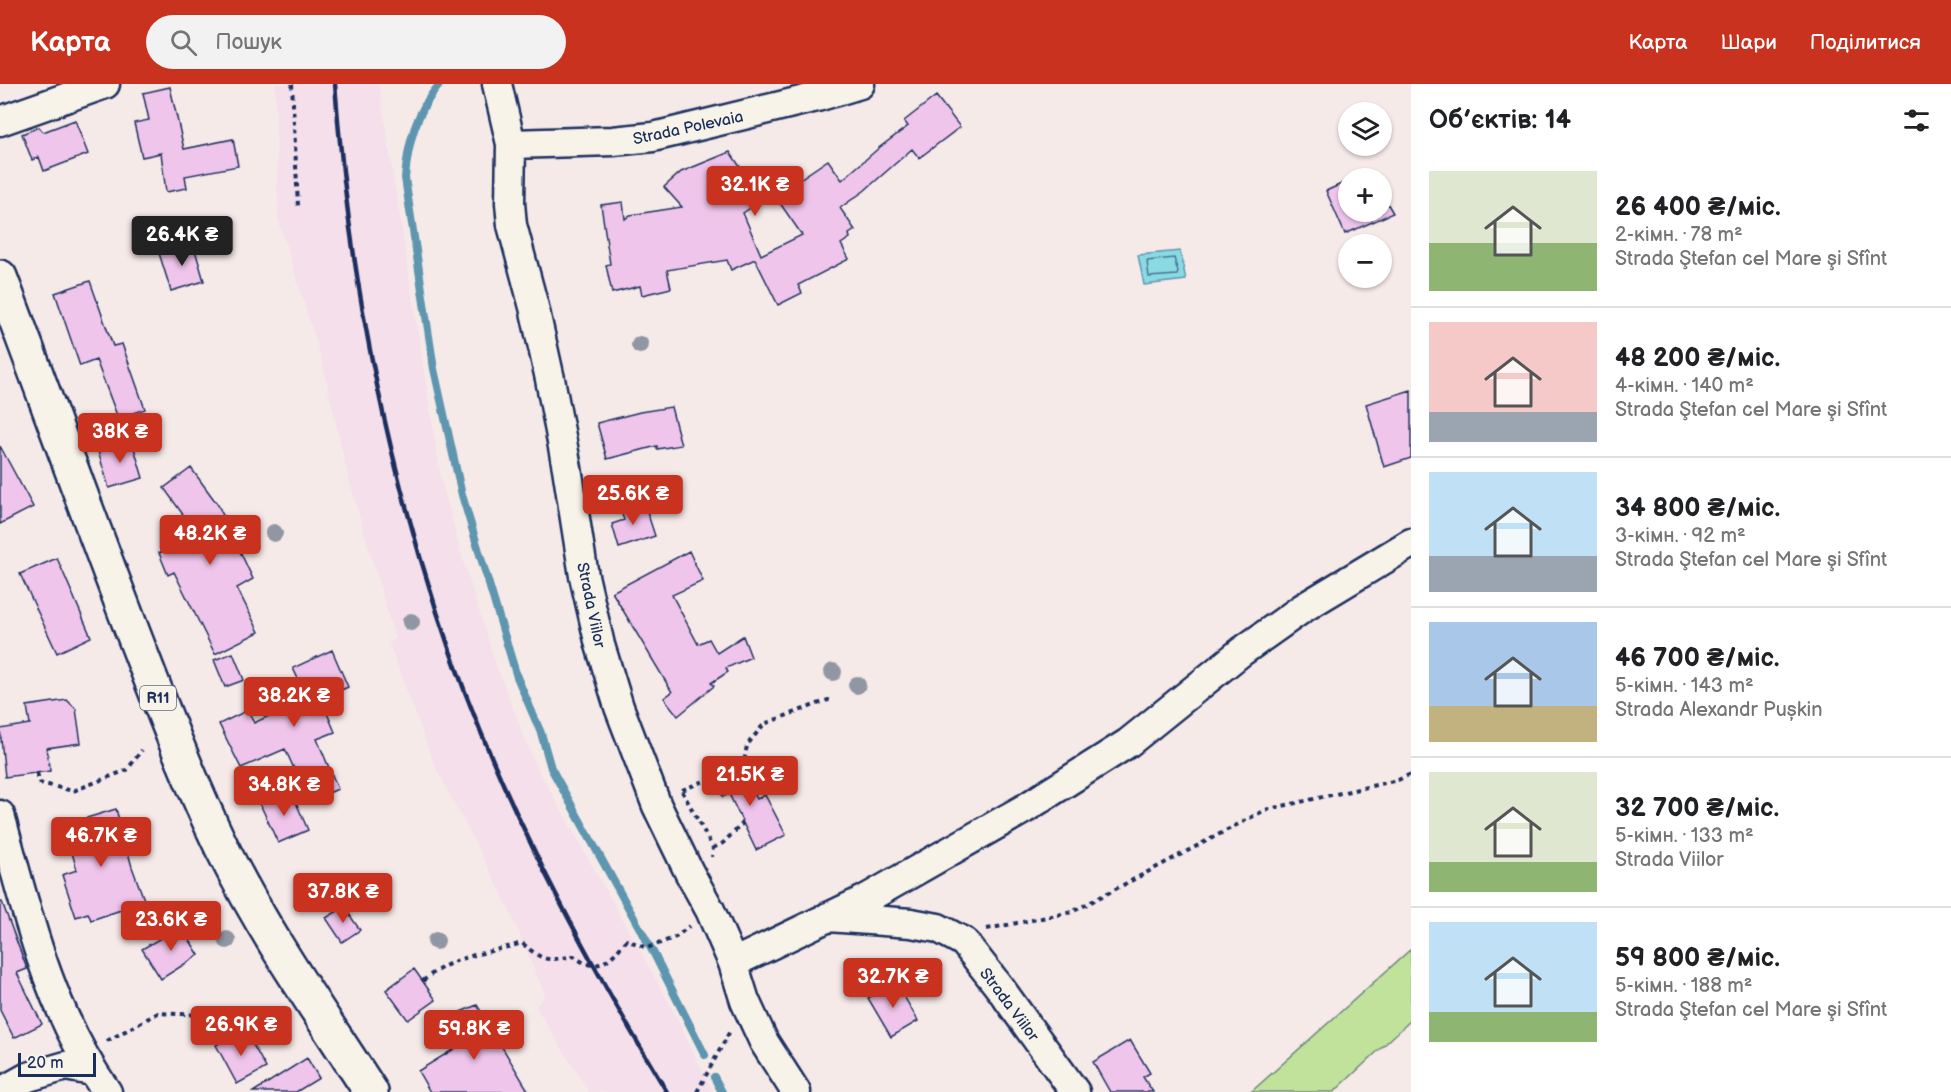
<!DOCTYPE html>
<html lang="uk">
<meta charset="utf-8">
<style>
:root{--surface:#fff;--page:#f2f2f2;--text:#202124;--muted:#757577;--line:#e0e0e0;--accent:#c8321e}
body{margin:0;font-family:"Balsamiq Sans",sans-serif;background:var(--page);color:var(--text);height:100vh;display:flex;flex-direction:column;font-size:22px;white-space:nowrap}
*{box-sizing:border-box;margin:0}
p{font-size:20px;color:var(--muted)}
.icon{flex:none;width:33px;height:33px;fill:none;stroke:currentColor;stroke-width:2;stroke-linecap:round;stroke-linejoin:round}
.map{position:relative;flex:1;overflow:hidden}
.side{display:flex;flex-direction:column;background:var(--surface);width:540px}
.side>*{flex:none}
.buttons{position:absolute;left:1338px;top:18px;display:grid;gap:12px}
.buttons a{display:grid;place-items:center;width:54px;height:54px;border-radius:50%;background:var(--surface);box-shadow:0 2px 4px #0004;font-size:30px}
.scale{position:absolute;left:18px;bottom:15px;width:78px;box-sizing:border-box;padding-left:6px;border:3px solid #1b2f5e;border-top:0;font-size:16px;line-height:21px;white-space:nowrap;color:#1b2f5e;-webkit-text-stroke:4px #f7f3e8;paint-order:stroke}
.price{position:absolute;translate:-50% -51px;padding:0 14px;border-radius:6px;background:var(--accent);color:#fff;font-size:20px;line-height:39px;filter:drop-shadow(0 2px 3px #0008)}
.price::after{content:'';position:absolute;left:50%;top:36px;width:18px;height:14px;margin-left:-9px;background:inherit;clip-path:polygon(0 0,100% 0,50% 100%)}
.price.selected{background:#222;color:#fff}
ul{padding:0;list-style:none}
li{display:flex;align-items:center;gap:18px;height:150px;padding:0 18px}
li+li{border-top:2px solid var(--line)}
li span{display:grid;place-items:center;flex:none;width:168px;height:120px;border-radius:0px;color:#555}
li>.icon{margin-inline-start:auto}
span .icon{width:72px;height:72px;fill:#fffc;stroke-width:1}
li b{font-size:26px}
h2{display:flex;justify-content:space-between;align-items:center;height:72px;padding:0 18px;font-size:26px}
header{display:flex;align-items:center;gap:36px;box-sizing:border-box;height:84px;padding:0 30px;background:var(--accent);color:#fff}
header strong{font-size:28px}
nav{display:flex;gap:33px;margin-inline-start:auto;font-size:21px}
.search{width:420px;height:54px;background:var(--page);display:flex;align-items:center;gap:15px;box-sizing:border-box;padding:0 21px;border-radius:33px;color:var(--muted);font-size:22px}
main{display:flex;flex:1;min-height:0}
.map>svg:first-child{display:block}
.built{fill:#f4dfea}
.green{fill:#c0e29b;stroke:#6e887c;stroke-width:1.5}
.water{fill:#89dae3;stroke:#5d96ae;stroke-width:1.5}
.lines{fill:none;stroke-linecap:round;stroke-linejoin:round}
.shore{stroke:#477393;stroke-width:1.5}
.stream{stroke:#5d96ae;stroke-width:8}
.building{fill:#f0c5eb;stroke:#1b2f5e;stroke-width:1.5}
.minor-casing{stroke:#1b2f5e;stroke-width:33}
.primary-casing{stroke:#1b2f5e;stroke-width:38}
.path{stroke:#1b2f5e;stroke-width:4;stroke-dasharray:4.5 4.5;stroke-linecap:butt}
.minor{stroke:#f7f3e8;stroke-width:28}
.primary{stroke:#f7f3e8;stroke-width:33}
.rail{stroke:#1b2f5e;stroke-width:4.5}
.tree{fill:#9097a3}
.labels{text-anchor:middle;stroke-width:6;stroke-linejoin:round;paint-order:stroke}
.shield{fill:#f7f3e8;stroke:#5d6a87;stroke-width:1.5}
.shield-label{font-size:15px;font-weight:bold;fill:#1b2f5e}
.street-label{font-size:16px;fill:#1b2f5e;stroke:#f7f3e8}
</style>
<header>
<strong>Карта</strong>
<div class="search"><svg class="icon" aria-label="search" viewBox="0 0 24 24"><circle cx="10" cy="10" r="6"/><path d="M15 15l6 6"/></svg>Пошук</div>
<nav><a>Карта</a><a>Шари</a><a>Поділитися</a></nav>
</header>
<main>
<div class="map">
<svg width="1411" height="1008" viewBox="0 0 1411 1008">
<rect width="100%" height="100%" fill="#f6eae9"/>
<filter id="ink" filterUnits="userSpaceOnUse"><feTurbulence type="fractalNoise" baseFrequency=".0167" numOctaves="2"/><feDisplacementMap in="SourceGraphic" scale="12" xChannelSelector="R" yChannelSelector="G"/><feConvolveMatrix kernelMatrix="1 2 1 2 8 2 1 2 1" color-interpolation-filters="sRGB"/></filter>
<g filter="url(#ink)">
<path class="built" d="M275,0H379L441,395L463,476L497,583L533,676L669,919L713,1008H589L536,923L545,911L504,814L434,680L389,559L395,555L348,392L321,274L278,135Z"/>
<path class="green" d="M1411,865V936L1334,1008H1251Z"/>
<path class="water" d="M1180,167L1186,196L1144,201L1138,171Z"/>
<g class="lines">
<path class="shore" d="M1174,174L1178,188L1177,191L1149,193L1147,177Z"/>
<path class="stream" d="M440,0C416,27 408,59 405,94L434,285L462,411L517,593L541,649L551,684L654,870L705,971
M714,993L722,1008"/>
</g>
<path class="building" d="M170,3L184,65L233,55L238,82L185,92L187,104L166,108L161,69L142,73L134,39L149,36L143,9Z
M936,12L960,43L919,74L912,65L864,107L840,124L855,146L849,150L850,154L841,160L849,175L798,201L802,209L778,221L755,175L731,186L727,176L667,186L671,204L642,211L640,202L612,209L606,181L610,180L601,121L623,118L625,135L630,131L682,123L664,103L681,88L730,68L745,90L755,121L743,129L761,171L802,151L775,112L828,76L842,96L880,63L908,42L904,37Z
M75,36L88,70L44,87L39,73L32,76L22,50L39,43L43,48Z
M1348,97V128H1382V110L1393,129L1345,150L1326,107Z
M193,159L204,197L171,207L159,169Z
M90,197L113,262L122,260L145,325L118,334L96,276L80,282L55,209Z
M1411,306V374L1384,383L1366,320Z
M671,323L681,361L657,365V362L607,375L597,339L640,328Z
M132,357L143,394L109,404L98,367Z
M0,362L33,423L0,440Z
M191,384L218,421L253,495L237,504L259,548L215,570L174,488L168,491L159,469L199,453L164,404Z
M644,418L655,452L619,464L612,440L624,436L620,425Z
M689,467L703,497L672,511L698,560L709,555L717,569L743,552L751,573L726,584L728,588L711,599L714,602L678,632L664,614L672,608L612,508Z
M57,474L91,553L57,569L20,490Z
M332,566L348,603L321,615L335,648L317,655L338,705L309,717L285,665L241,684L219,640L248,626L254,639L307,614L293,584Z
M233,569L244,596L225,603L214,576Z
M67,616L76,625L81,659L47,664L50,687L5,693L0,645L30,640L27,622Z
M740,679L757,715L765,711L786,751L756,766L729,710L723,713L713,692Z
M291,707L308,746L278,759L260,720Z
M116,725L132,783L145,818L91,836L88,829L76,833L62,791L77,786L64,741Z
M0,818H2L27,885L17,889L42,940L14,954L0,926Z
M344,823L360,846L342,858L326,834Z
M181,842L199,871L161,895L142,865Z
M414,885L436,916L408,936L386,906Z
M896,898L918,937L891,953L868,914Z
M477,921L529,1008H430L418,987L464,959L451,932Z
M244,945L266,984L237,1000L216,961Z
M1130,956L1150,989L1143,993L1153,1008H1110L1093,978Z
M307,974L319,994L296,1008H253Z"/>
<g class="lines">
<defs>
<path id="minor" d="M497,0L511,60L510,119L512,141L534,223L550,295L567,384L584,492L600,561L619,623L657,722L689,788L710,826L733,879L745,917L764,958L796,1008
M0,37L105,0
M511,60L613,57L653,53L817,13L860,0
M0,731C26,826 49,927 107,1008
M828,833L911,839L938,844L964,858L1000,904L1075,1008
M733,879L866,815L1024,725L1128,659L1241,568L1303,524L1411,459
M1,1008L28,993L66,982L92,987"/>
<path id="primary" d="M0,193C49,322 95,452 145,580C169,642 193,704 222,764C264,849 320,929 371,1008"/>
</defs>
<use href="#minor" class="minor-casing"/>
<use href="#primary" class="primary-casing"/>
<path class="path" d="M292,0L298,122
M743,685L747,661L764,640L828,616L834,618
M37,689L40,699L73,707L127,686L142,666
M682,706L714,693
M682,707L713,764L712,773
M713,764L723,759L743,739
M987,845L1072,828L1265,726L1398,696L1411,690
M423,897C452,871 486,870 522,859C544,878 546,877 574,872C598,892 610,875 627,856L647,864L676,853L689,842
M107,957L158,929L220,932
M697,1008L730,947"/>
<use href="#minor" class="minor"/>
<use href="#primary" class="primary"/>
<path class="rail" d="M335,0C348,179 382,357 437,528C491,697 576,857 667,1008"/>
</g>
<g class="tree">
<circle cx="640" cy="261" r="9"/>
<circle cx="274" cy="449" r="9"/>
<circle cx="411" cy="538" r="9"/>
<circle cx="833" cy="588" r="9"/>
<circle cx="857" cy="601" r="9"/>
<circle cx="205" cy="836" r="9"/>
<circle cx="227" cy="856" r="9"/>
<circle cx="436" cy="857" r="9"/>
</g>
</g>
<g class="labels">
<rect class="shield" x="140" y="602" width="36" height="24" rx="4.5"/>
<g class="shield-label">
<text x="158" y="619">R11</text>
</g>
<g class="street-label">
<text transform="translate(688 43) rotate(-12)" y="6">Strada Polevaia</text>
<text transform="translate(592 521) rotate(78)" y="6">Strada Viilor</text>
<text transform="translate(1010 920) rotate(53)" y="6">Strada Viilor</text>
</g>
</g>
</svg>
<div class="buttons">
<a><svg class="icon" aria-label="layers" viewBox="0 0 24 24"><path d="M12 4l9 5-9 5-9-5zM3 14l9 5 9-5"/></svg></a>
<a>+</a>
<a>−</a>
</div>
<div class="scale">20 m</div>
<b class="price" style="left:755px;top:133px">32.1K ₴</b>
<b class="price selected" style="left:182px;top:183px">26.4K ₴</b>
<b class="price" style="left:120px;top:380px">38K ₴</b>
<b class="price" style="left:633px;top:442px">25.6K ₴</b>
<b class="price" style="left:210px;top:482px">48.2K ₴</b>
<b class="price" style="left:294px;top:644px">38.2K ₴</b>
<b class="price" style="left:750px;top:723px">21.5K ₴</b>
<b class="price" style="left:284px;top:733px">34.8K ₴</b>
<b class="price" style="left:101px;top:784px">46.7K ₴</b>
<b class="price" style="left:343px;top:840px">37.8K ₴</b>
<b class="price" style="left:171px;top:868px">23.6K ₴</b>
<b class="price" style="left:893px;top:925px">32.7K ₴</b>
<b class="price" style="left:241px;top:973px">26.9K ₴</b>
<b class="price" style="left:474px;top:977px">59.8K ₴</b>
</div>
<section class="side">
<h2>Об’єктів: 14<svg class="icon" aria-label="filters" viewBox="0 0 24 24"><path d="M4 7h16M4 17h16"/><circle cx="9" cy="7" r="2"/><circle cx="15" cy="17" r="2"/></svg></h2>
<ul>
<li><span style="background:linear-gradient(#dfe7d0 60%,#8fb573 0)"><svg class="icon" aria-label="home" viewBox="0 0 24 24"><path d="M3 11l9-7 9 7M6 9v11h12V9"/></svg></span><div><b>26 400 ₴/міс.</b><p>2-кімн. · 78 m²</p><p>Strada Ştefan cel Mare şi Sfînt</p></div></li>
<li><span style="background:linear-gradient(#f6c9c9 75%,#9aa5b1 0)"><svg class="icon" aria-label="home" viewBox="0 0 24 24"><path d="M3 11l9-7 9 7M6 9v11h12V9"/></svg></span><div><b>48 200 ₴/міс.</b><p>4-кімн. · 140 m²</p><p>Strada Ştefan cel Mare şi Sfînt</p></div></li>
<li><span style="background:linear-gradient(#bfe0f5 70%,#9aa5b1 0)"><svg class="icon" aria-label="home" viewBox="0 0 24 24"><path d="M3 11l9-7 9 7M6 9v11h12V9"/></svg></span><div><b>34 800 ₴/міс.</b><p>3-кімн. · 92 m²</p><p>Strada Ştefan cel Mare şi Sfînt</p></div></li>
<li><span style="background:linear-gradient(#a9c7e8 70%,#c2b280 0)"><svg class="icon" aria-label="home" viewBox="0 0 24 24"><path d="M3 11l9-7 9 7M6 9v11h12V9"/></svg></span><div><b>46 700 ₴/міс.</b><p>5-кімн. · 143 m²</p><p>Strada Alexandr Pușkin</p></div></li>
<li><span style="background:linear-gradient(#dfe7d0 75%,#8fb573 0)"><svg class="icon" aria-label="home" viewBox="0 0 24 24"><path d="M3 11l9-7 9 7M6 9v11h12V9"/></svg></span><div><b>32 700 ₴/міс.</b><p>5-кімн. · 133 m²</p><p>Strada Viilor</p></div></li>
<li><span style="background:linear-gradient(#bfe0f5 75%,#8fb573 0)"><svg class="icon" aria-label="home" viewBox="0 0 24 24"><path d="M3 11l9-7 9 7M6 9v11h12V9"/></svg></span><div><b>59 800 ₴/міс.</b><p>5-кімн. · 188 m²</p><p>Strada Ştefan cel Mare şi Sfînt</p></div></li>
</ul>
</section>
</main>
